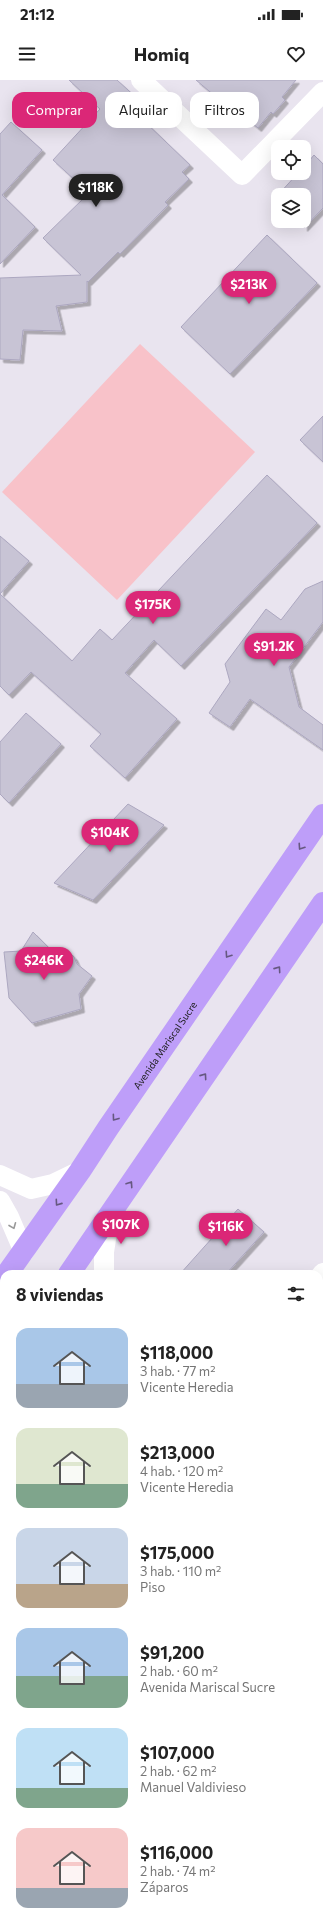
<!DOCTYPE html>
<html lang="es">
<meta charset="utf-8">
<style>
:root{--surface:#fff;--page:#f2f2f2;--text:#222;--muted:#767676;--accent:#db2777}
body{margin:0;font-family:Commissioner,sans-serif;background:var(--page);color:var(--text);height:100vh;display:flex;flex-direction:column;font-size:15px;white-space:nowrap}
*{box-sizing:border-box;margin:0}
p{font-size:13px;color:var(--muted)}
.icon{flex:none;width:22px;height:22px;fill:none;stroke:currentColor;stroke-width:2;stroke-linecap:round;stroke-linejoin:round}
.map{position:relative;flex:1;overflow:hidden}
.side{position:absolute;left:0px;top:1190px;width:323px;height:656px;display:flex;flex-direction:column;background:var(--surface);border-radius:12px 12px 0 0;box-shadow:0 4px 16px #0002}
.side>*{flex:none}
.hud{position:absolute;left:12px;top:12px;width:299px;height:36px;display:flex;gap:8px}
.fabs{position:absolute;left:271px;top:60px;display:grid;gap:8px}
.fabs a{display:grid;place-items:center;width:40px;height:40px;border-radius:8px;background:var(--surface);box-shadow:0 4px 16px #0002;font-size:20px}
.price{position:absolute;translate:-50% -34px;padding:0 9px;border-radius:14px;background:var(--accent);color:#fff;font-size:13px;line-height:26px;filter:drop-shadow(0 1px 2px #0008)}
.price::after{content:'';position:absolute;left:50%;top:24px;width:12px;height:9px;margin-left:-6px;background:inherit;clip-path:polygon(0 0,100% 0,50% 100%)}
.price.selected{background:#222;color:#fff}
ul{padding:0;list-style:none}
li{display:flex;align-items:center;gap:12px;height:100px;padding:0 16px}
li span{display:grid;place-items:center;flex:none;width:112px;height:80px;border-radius:12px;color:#555}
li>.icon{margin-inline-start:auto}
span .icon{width:48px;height:48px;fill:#fffc;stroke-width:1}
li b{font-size:17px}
h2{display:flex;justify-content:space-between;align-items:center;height:48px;padding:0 16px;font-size:17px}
.chip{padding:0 14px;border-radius:12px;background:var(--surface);box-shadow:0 4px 16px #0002;font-size:14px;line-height:36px}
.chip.selected{background:var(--accent);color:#fff}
.status{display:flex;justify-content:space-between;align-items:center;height:28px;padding:0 20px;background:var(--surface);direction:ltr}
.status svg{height:11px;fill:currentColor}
header{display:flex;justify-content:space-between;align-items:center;height:52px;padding:0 16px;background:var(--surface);font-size:18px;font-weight:700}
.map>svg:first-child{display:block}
.park{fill:#f8c2c9}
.building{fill:#c8c4d5;stroke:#aca7c0;filter:url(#shadow)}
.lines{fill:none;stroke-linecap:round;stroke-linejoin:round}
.street{stroke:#fff;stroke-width:20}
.primary{stroke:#be9ef9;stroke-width:22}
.oneway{stroke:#665881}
.oneway2{stroke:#9a9a9a}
.labels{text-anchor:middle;stroke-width:3;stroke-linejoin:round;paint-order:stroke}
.street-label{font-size:10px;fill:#1e1e1e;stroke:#fff}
</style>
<div class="status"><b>21:12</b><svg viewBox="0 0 49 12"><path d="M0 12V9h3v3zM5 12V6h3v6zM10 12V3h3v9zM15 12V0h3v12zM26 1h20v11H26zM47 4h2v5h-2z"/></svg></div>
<header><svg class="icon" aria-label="menu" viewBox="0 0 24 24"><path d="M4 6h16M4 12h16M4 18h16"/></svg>Homiq<svg class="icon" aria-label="heart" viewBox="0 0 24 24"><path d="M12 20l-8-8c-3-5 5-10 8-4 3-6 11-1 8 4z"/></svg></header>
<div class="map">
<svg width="323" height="1846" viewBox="0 0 323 1846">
<defs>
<filter id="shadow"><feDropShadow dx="3.5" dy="3.5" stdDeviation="0" flood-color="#0004"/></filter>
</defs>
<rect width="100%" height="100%" fill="#e9e4ef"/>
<path class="park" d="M140,264L255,372L117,520L2,412Z"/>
<path class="building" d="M69,0H117L150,30L142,39L190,85L182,92L189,99L165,122L168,125L120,174L118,172L88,202L87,201V222L56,226L62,251L23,250L20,280L0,279V198L81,195L43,158L89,113L53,80L100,29Z
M196,0H296L282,17L285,20L273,34L271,32L258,48L237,31L235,33Z
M11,42L42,70L2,115L35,147L0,184V54Z
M314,75L323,84V128L304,148V115H278L298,93H304V87Z
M267,155L317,203L230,294L181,247Z
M323,336V382L300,360Z
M267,395L317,443L181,586L154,560L125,593L177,639L125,698L90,666L101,654L31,592L9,615L0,606V456L29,481L0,514L72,581L100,549L112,560Z
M323,501V542L289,587L299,627L323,645V670L250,619L230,647L209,633L230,602L225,584L266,529L281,540L305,509Z
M26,633L61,664L9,723L0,714V662Z
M128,724L164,745L93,820L54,803Z
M33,852L55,874L69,872L74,877L77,884L92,896L79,914L81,929L32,943L9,918L4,872L21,871Z
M238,1129L264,1152L226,1194H180Z"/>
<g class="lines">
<path class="street" d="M141,0L242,95L323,12
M0,1095L31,1109L53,1104L80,1091
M0,1121L9,1137L24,1172
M104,1194V1172L110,1133
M319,1198L323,1193
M319,1432L323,1436
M319,1693L323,1697
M0,1792L4,1787
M319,1798L323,1794
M267,1846L272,1842"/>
<g class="primary">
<path id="s1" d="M7,1194L80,1091L108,1048L323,735"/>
<path d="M69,1194L323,823"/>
<path d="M0,1287L4,1282"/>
</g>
</g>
<defs><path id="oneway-chevron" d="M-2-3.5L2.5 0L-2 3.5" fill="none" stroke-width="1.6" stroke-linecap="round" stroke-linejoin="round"/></defs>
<g class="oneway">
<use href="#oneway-chevron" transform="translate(301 767) rotate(124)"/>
<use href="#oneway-chevron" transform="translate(228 875) rotate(124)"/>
<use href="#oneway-chevron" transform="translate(278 889) rotate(-55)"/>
<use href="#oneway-chevron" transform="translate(204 996) rotate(-55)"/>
<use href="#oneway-chevron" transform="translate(115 1038) rotate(126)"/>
<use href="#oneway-chevron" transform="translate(130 1104) rotate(-56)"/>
<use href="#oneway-chevron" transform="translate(58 1123) rotate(125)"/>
</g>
<use class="oneway2" href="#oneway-chevron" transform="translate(13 1146) rotate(68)"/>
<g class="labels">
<g class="street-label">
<text dy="4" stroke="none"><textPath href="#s1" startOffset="278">Avenida Mariscal Sucre</textPath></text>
</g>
</g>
</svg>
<div class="fabs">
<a><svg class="icon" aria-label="locate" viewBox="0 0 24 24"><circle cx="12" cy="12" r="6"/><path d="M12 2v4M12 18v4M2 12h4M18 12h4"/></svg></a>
<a><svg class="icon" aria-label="layers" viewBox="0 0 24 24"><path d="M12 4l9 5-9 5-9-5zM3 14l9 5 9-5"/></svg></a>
</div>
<b class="price selected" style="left:96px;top:128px">$118K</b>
<b class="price" style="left:249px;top:225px">$213K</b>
<b class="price" style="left:153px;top:545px">$175K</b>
<b class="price" style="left:274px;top:587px">$91.2K</b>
<b class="price" style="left:110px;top:773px">$104K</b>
<b class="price" style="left:44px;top:901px">$246K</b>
<b class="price" style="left:121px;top:1165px">$107K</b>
<b class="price" style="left:226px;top:1167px">$116K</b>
<div class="hud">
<a class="chip selected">Comprar</a>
<a class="chip">Alquilar</a>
<a class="chip">Filtros</a>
</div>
<section class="side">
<h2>8 viviendas<svg class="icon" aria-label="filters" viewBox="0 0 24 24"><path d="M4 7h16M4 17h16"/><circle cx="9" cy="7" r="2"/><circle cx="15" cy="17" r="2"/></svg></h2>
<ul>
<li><span style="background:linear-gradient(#a9c7e8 70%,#9aa5b1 0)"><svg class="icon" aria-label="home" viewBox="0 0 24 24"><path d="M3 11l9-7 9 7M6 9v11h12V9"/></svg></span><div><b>$118,000</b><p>3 hab. · 77 m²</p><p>Vicente Heredia</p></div></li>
<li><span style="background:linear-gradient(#dfe7d0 70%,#7fa58c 0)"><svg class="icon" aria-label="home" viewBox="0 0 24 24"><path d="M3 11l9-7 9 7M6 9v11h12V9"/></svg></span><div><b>$213,000</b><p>4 hab. · 120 m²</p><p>Vicente Heredia</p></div></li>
<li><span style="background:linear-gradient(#c9d6e8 70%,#b9a48a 0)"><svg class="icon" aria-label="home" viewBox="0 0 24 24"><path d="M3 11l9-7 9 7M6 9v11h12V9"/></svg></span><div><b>$175,000</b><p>3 hab. · 110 m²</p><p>Piso</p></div></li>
<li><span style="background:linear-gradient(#a9c7e8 60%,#7fa58c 0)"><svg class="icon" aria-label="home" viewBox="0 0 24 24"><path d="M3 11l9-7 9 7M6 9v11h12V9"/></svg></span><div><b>$91,200</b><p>2 hab. · 60 m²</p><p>Avenida Mariscal Sucre</p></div></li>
<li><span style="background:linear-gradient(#bfe0f5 75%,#7fa58c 0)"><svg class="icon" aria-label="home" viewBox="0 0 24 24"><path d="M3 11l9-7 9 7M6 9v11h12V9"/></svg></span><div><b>$107,000</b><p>2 hab. · 62 m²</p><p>Manuel Valdivieso</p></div></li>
<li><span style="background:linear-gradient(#f6c9c9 75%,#9aa5b1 0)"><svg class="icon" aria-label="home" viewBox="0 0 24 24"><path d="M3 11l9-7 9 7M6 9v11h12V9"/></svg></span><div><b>$116,000</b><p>2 hab. · 74 m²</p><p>Záparos</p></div></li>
</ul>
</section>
</div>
